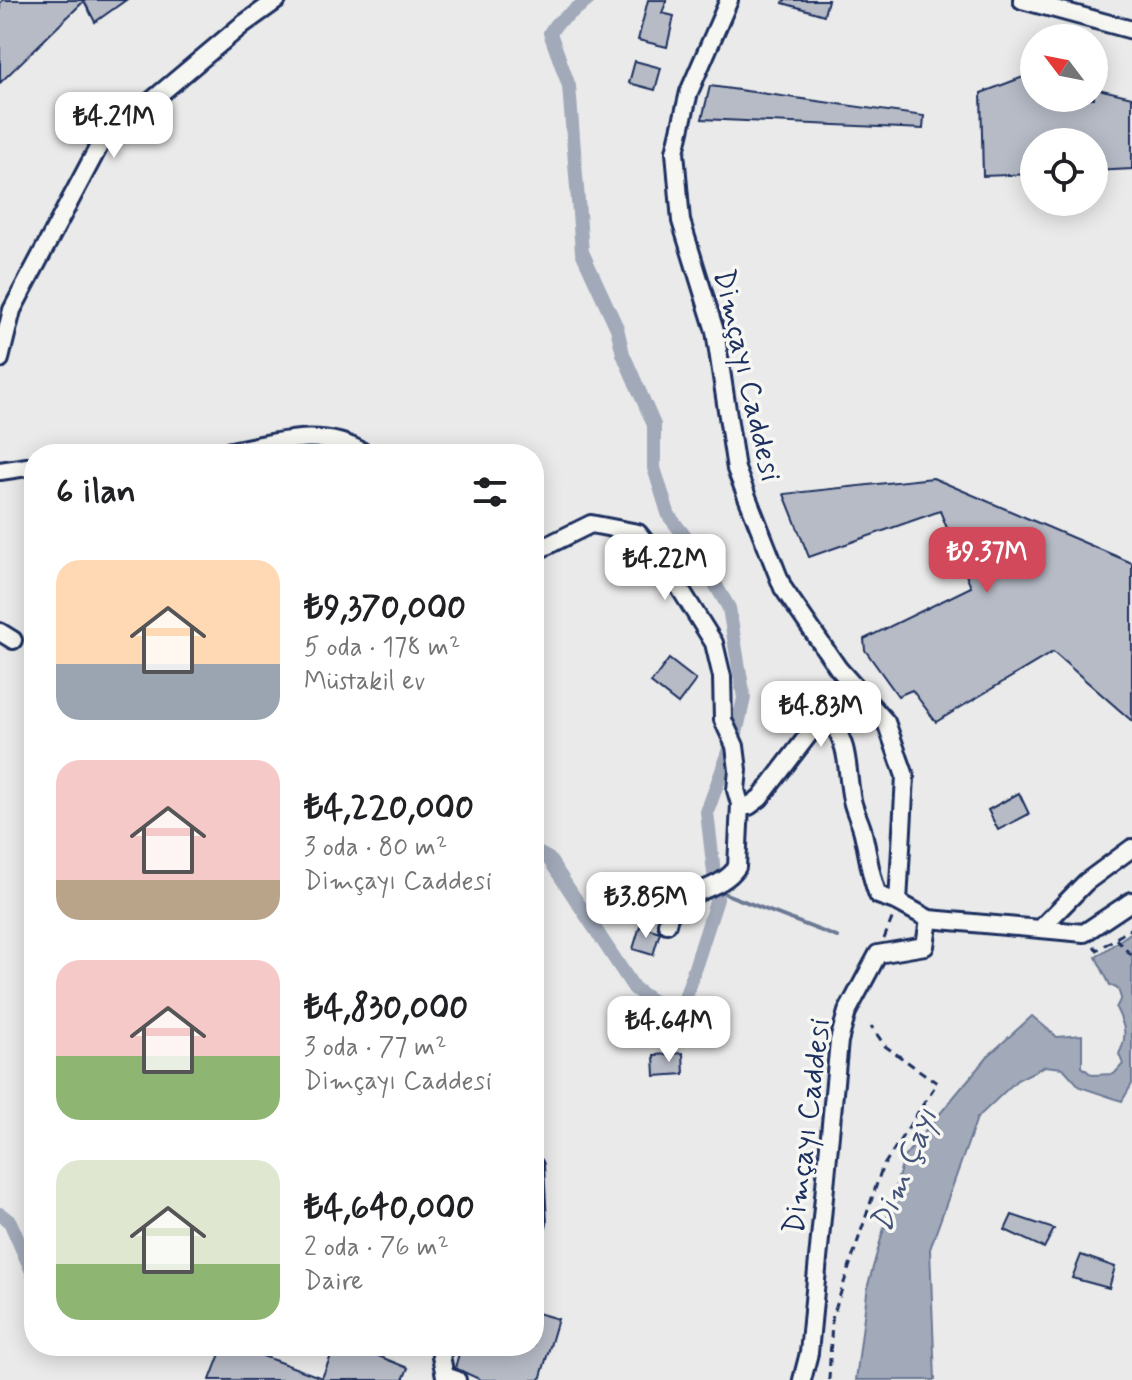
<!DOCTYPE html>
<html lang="tr">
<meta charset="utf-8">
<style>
:root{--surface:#fff;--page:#f6f6f6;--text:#202124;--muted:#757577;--accent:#d1495b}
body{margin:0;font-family:Mynerve,sans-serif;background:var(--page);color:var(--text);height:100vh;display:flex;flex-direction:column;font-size:30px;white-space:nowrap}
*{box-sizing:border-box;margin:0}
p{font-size:26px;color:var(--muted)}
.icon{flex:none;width:44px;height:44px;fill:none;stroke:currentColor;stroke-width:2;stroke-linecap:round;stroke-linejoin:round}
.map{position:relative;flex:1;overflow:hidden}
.details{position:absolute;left:24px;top:444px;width:520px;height:912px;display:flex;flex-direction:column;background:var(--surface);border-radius:32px;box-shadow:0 4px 20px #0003}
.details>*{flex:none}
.needle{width:52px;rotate:302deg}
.tools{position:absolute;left:1020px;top:24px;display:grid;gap:16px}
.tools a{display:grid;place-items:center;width:88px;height:88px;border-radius:50%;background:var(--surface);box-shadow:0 4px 20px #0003;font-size:40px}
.price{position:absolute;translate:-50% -68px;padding:0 18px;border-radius:16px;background:#fff;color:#222;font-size:26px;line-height:52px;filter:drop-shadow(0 2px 4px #0008)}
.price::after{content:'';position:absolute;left:50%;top:48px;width:24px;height:18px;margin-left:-12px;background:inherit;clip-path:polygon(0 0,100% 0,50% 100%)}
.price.selected{background:var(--accent);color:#fff}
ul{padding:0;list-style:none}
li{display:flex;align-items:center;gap:24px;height:200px;padding:0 32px}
li span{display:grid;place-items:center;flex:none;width:224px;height:160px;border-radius:24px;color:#555}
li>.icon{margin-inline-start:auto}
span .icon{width:96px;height:96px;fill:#fffc;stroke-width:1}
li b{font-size:34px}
h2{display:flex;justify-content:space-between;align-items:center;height:96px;padding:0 32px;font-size:34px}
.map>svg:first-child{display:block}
.water{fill:#a2aaba;stroke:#6c7995;stroke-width:2}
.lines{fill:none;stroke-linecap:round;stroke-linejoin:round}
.stream{stroke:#6c7995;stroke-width:4}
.canal{stroke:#a2aaba;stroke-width:14}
.building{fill:#b6bbc6;stroke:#1b2f5e;stroke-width:2}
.minor-casing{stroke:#1b2f5e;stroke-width:22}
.path{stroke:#1b2f5e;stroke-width:3;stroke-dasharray:8 6;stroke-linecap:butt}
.minor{stroke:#f6f6f2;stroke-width:16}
.labels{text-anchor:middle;stroke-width:7;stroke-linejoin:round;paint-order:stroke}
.street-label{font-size:30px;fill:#1b2f5e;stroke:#f6f6f2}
.water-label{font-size:32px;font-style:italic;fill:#44547a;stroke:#f6f6f2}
</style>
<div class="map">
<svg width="1132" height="1380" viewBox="0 0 1132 1380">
<rect width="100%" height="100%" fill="#e9eae9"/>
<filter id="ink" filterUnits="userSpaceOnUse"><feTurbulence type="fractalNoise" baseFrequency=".0125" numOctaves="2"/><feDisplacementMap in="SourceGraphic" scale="16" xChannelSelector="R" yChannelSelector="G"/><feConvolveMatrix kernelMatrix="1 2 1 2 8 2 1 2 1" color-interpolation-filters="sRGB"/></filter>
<g filter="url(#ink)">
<path class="water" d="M1132,932V1084L1122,1101L1080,1087L1063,1068L1045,1066L1017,1080L977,1118L930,1249L935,1380H856L868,1285L904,1157L987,1057L1032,1016L1057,1037L1082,1035V1067L1092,1075L1114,1074L1123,1064L1119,1054C1128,1036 1125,1026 1116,1008L1121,998L1118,989L1110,985L1096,957Z"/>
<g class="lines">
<path class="stream" d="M718,891L837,937"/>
<path class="canal" d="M588,0L556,24L550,33L569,86L582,252L617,328L623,354L654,425V468L669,516L694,548L729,608L744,698L735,738
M534,851L549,859L634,988C649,1000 662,1009 682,1008L717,899L707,812L731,746
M0,1214L10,1222L34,1276"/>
</g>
<path class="building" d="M3,0H126L95,22L84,1L0,83V3Z
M648,0H667L662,13L674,16L667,47L638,40Z
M784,0H828L824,15L783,3Z
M635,61L661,68L655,90L629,83Z
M1034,73V98H1094V88L1132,97V169L1094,171V142H1034V174L983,176L981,93Z
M710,86L924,116L923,129L702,119Z
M933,478L1132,563V721L1053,652L936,722L912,690L898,696L865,650L864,639L971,587L940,511L809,557L784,494Z
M669,659L696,680L678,704L651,683Z
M1019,793L1029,814L998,830L988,810Z
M640,926L660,932L653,955L633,949Z
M683,1053L684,1074L655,1076L654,1055Z
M1012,1215L1054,1229L1044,1248L1005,1230Z
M1081,1255L1115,1267L1109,1288L1072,1278Z
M534,1312L558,1319L540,1380H481L455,1368L461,1346H534Z
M223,1346H236L322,1378L335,1346H354L408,1368L403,1380H210Z"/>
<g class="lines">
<defs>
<path id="minor" d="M729,0L689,92L675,152L681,221L715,331L736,469L783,588L838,668L886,722L905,776L898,902L929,919L925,946L878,954L847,1012L839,1041L809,1353L802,1380
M1022,0L1132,30
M0,359L12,310L100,144L242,25L277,0
M214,454C264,447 318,423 366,454
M0,471L34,466
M534,552L591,524L638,533L671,574L714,643L722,677L723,720L735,746L738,770L736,790L740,804L749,806L760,798L819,721L832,723C850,747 846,771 852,800C854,810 859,819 862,829C868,851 869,873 878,895L898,902
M0,632L13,640
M929,919L1084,933L1132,901
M667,924C674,888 718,895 737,867L740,804
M1040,929L1086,882L1132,848
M534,1166L537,1223L534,1231
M446,1346L441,1356L445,1376L457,1380"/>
</defs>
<use href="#minor" class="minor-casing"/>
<path class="path" d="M884,939L893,916
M1116,939L1132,956
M1094,946L1097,950L1132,928
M829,1380L832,1319L882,1168L937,1083L885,1046L871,1026"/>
<use href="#minor" class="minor"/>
</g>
</g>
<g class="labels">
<g class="street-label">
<text transform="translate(748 375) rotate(77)" y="10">Dimçayı Caddesi</text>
<text transform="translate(806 1126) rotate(-83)" y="10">Dimçayı Caddesi</text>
</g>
<g class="water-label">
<text transform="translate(903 1170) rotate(-68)" y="11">Dim Çayı</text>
</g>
</g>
</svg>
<div class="tools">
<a><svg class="needle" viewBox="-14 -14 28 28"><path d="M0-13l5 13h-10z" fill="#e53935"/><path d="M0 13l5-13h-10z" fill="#757577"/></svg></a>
<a><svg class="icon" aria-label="locate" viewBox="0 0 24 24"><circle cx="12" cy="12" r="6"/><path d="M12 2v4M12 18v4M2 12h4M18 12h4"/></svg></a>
</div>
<b class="price" style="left:114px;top:160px">₺4.21M</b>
<b class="price selected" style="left:987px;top:595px">₺9.37M</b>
<b class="price" style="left:665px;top:602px">₺4.22M</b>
<b class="price" style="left:821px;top:749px">₺4.83M</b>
<b class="price" style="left:646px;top:940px">₺3.85M</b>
<b class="price" style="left:669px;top:1064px">₺4.64M</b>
<section class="details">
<h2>6 ilan<svg class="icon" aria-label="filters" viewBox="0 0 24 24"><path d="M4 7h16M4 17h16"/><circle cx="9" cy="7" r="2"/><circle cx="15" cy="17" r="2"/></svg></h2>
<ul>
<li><span style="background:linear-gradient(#ffd9b3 65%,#9aa5b1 0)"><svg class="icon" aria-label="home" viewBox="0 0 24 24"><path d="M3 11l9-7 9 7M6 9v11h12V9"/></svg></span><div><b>₺9,370,000</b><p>5 oda · 178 m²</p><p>Müstakil ev</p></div></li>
<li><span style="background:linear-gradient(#f6c9c9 75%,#b9a48a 0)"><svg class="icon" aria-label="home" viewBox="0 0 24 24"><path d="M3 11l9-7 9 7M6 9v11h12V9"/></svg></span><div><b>₺4,220,000</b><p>3 oda · 80 m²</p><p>Dimçayı Caddesi</p></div></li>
<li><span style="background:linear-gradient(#f6c9c9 60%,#8fb573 0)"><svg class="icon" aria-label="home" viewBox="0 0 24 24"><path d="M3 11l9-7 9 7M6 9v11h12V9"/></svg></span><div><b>₺4,830,000</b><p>3 oda · 77 m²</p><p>Dimçayı Caddesi</p></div></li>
<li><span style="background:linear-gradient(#dfe7d0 65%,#8fb573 0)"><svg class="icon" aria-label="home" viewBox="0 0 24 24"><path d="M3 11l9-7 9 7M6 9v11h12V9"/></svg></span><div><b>₺4,640,000</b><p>2 oda · 76 m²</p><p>Daire</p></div></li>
</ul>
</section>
</div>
